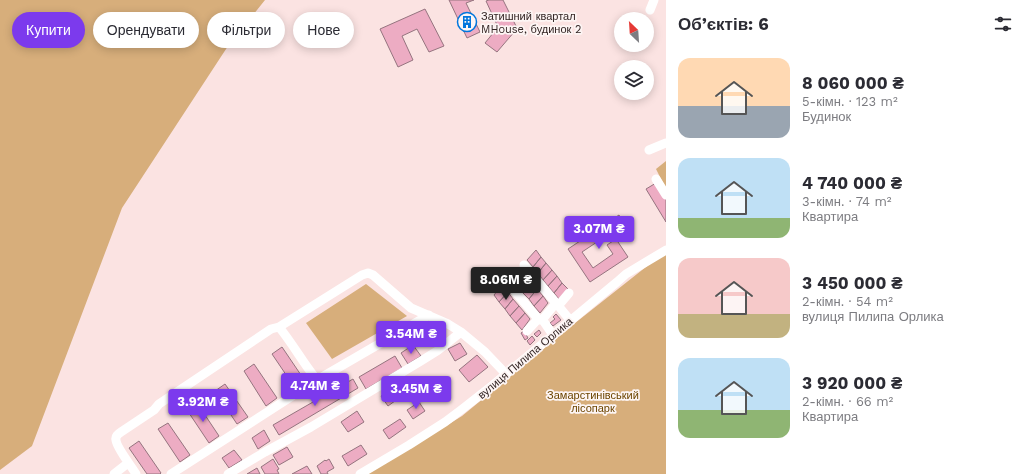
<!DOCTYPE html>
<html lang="uk">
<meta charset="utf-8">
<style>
:root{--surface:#fff;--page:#f2f2f3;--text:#2b2b33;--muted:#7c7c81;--accent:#7c3aed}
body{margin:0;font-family:"Work Sans",sans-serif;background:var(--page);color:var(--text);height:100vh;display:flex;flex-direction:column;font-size:15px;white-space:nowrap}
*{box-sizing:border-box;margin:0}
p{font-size:13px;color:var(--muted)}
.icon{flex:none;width:22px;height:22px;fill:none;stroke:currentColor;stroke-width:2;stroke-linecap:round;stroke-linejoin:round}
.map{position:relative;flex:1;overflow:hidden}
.panel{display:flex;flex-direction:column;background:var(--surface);width:360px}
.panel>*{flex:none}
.guide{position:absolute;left:12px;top:12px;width:380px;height:36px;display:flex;gap:8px}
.needle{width:26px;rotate:335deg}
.controls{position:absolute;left:614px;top:12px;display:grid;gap:8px}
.controls a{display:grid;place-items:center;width:40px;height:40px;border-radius:50%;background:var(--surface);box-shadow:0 2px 10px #0003;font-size:20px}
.price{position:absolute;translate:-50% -34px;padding:0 9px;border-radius:4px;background:var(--accent);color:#fff;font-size:13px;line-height:26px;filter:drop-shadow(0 1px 2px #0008)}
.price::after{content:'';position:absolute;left:50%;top:24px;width:12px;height:9px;margin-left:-6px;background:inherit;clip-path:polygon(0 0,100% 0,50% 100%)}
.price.selected{background:#222;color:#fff}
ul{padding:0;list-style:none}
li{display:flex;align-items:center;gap:12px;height:100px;padding:0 12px}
li span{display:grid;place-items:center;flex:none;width:112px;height:80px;border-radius:12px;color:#555}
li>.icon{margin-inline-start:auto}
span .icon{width:48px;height:48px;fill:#fffc;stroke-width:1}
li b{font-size:17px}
h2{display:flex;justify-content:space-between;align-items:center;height:48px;padding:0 12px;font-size:17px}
.chip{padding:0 14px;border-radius:18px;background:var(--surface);box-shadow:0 2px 10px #0003;font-size:14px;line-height:36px}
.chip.selected{background:var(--accent);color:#fff}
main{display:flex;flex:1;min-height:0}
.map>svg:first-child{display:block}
.green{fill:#d7ae7b}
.building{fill:#edacc3;stroke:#95747f}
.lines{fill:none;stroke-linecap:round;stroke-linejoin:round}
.minor{stroke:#fff;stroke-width:9}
.labels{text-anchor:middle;stroke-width:3.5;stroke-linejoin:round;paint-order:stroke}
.poi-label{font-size:11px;fill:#322423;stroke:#fdf5f4;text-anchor:start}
.street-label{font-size:11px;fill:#322423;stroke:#fdf5f4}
.park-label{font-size:11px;fill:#6c4501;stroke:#fdf5f4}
</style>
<main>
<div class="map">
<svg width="666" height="474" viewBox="0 0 666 474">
<rect width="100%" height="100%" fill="#fbe3e2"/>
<path class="green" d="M0,0H265L228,46L122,208L32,446L0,470Z
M666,161V189L656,169Z
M666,254V474H368L462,416L565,331L656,259Z
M366,284L407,316L332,359L306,323Z"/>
<path class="building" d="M449,0H474L466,3L480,32L467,38Z
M489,0H503L516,26L513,28L515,31L497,52L485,43L498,27L486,1Z
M425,9L444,46L429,52L417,29L402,36L413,60L398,67L380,29Z
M656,183L666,199V222L646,189Z
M619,215L624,224L582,252L593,268L613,254L607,245L616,239L628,257L590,282L568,249Z
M536,250L541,257L533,267L527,260Z
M541,257L546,263L538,273L533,267Z
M546,263L552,270L543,280L538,273Z
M520,269L526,276L517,286L512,279Z
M552,270L557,276L548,286L543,280Z
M526,276L532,282L523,293L517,286Z
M557,276L562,283L554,293L548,286Z
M532,282L537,289L529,299L523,293Z
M562,283L568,289L559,299L554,293Z
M502,285L508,292L499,302L494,295Z
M537,289L543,296L534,306L529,299Z
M508,292L513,299L505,309L499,302Z
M543,296L548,303L540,313L534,306Z
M513,299L519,306L510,316L505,309Z
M519,306L525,313L516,323L510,316Z
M525,313L530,319L522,330L516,323Z
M556,314L561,320L553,326L550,323L555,319L553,317Z
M539,330L541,333L537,337L534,334Z
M524,331L528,338L525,340L521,333Z
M532,336L535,340L530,345L527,341Z
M460,343L467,354L455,361L448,349Z
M413,345L421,356L408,364L401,353Z
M282,347L305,381L295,388L272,354Z
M477,355L488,367L469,382L459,370Z
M395,356L402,368L366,389L359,377Z
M254,364L277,398L266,406L244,371Z
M353,379L358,388L279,435L273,425Z
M225,384L248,417L237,424L215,391Z
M392,388L399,398L388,406L381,396Z
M419,402L425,411L413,419L407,410Z
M197,403L219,436L209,443L187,410Z
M357,411L364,422L348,432L341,422Z
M400,419L406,427L389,439L383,430Z
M168,423L190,455L180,462L158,429Z
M264,430L270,441L258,449L252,438Z
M139,441L161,473L160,474H147L129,448Z
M361,445L367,454L348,466L342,456Z
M287,447L293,457L279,465L273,455Z
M234,450L242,460L229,468L222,458Z
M273,459L279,469L277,470L279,474H265L261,467Z
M329,459L334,468L327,472L328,474H321L317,466L325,460L326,461Z
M307,466L312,474H292Z
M257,468L260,474H247Z"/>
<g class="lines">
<path class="minor" d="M650,10L654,0
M649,150L666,143
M656,179L666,195
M506,281L539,320H542L556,303L524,265
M556,303L570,320
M558,306L569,293
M542,319L553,335
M279,327C293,344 303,363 317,380
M527,331L538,319
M114,474L128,463
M136,474C132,467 116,447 116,440C115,436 118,434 121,432L154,410L159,404L271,329L279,327L362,275L368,273L373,275L411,308L448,324L461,332L485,352L506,374
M171,474L317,380L429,315
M228,474L265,452L311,427L421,361L437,351L461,332
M360,474L409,445L445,422L461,410L493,385L617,282L626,274L666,250"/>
</g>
<defs>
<symbol id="building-ring" viewBox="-11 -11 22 22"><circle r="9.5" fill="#fdf5f4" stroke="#0176dd" stroke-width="1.5"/><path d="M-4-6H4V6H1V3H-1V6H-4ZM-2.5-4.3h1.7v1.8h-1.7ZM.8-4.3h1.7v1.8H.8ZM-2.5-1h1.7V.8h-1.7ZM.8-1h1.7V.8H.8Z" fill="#0176dd"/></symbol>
</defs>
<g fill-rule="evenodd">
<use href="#building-ring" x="456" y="11" width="22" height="22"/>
</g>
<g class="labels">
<g class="poi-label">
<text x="481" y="20">Затишний квартал<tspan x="481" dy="13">MHouse, будинок 2</tspan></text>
</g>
<g class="street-label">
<text transform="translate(525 358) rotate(-40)" y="4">вулиця Пилипа Орлика</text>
</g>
<g class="park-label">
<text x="593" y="399">Замарстинівський<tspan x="593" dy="13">лісопарк</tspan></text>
</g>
</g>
</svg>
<div class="controls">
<a><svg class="needle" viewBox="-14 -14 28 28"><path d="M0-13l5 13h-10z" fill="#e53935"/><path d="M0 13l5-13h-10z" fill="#7c7c81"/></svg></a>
<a><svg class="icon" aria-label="layers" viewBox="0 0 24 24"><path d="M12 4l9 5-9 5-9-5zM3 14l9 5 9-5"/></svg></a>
</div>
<b class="price" style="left:599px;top:250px">3.07M ₴</b>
<b class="price selected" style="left:506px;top:301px">8.06M ₴</b>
<b class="price" style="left:411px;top:355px">3.54M ₴</b>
<b class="price" style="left:315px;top:407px">4.74M ₴</b>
<b class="price" style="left:416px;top:410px">3.45M ₴</b>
<b class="price" style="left:203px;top:423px">3.92M ₴</b>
<div class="guide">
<a class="chip selected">Купити</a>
<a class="chip">Орендувати</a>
<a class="chip">Фільтри</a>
<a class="chip">Нове</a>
</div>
</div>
<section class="panel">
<h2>Об’єктів: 6<svg class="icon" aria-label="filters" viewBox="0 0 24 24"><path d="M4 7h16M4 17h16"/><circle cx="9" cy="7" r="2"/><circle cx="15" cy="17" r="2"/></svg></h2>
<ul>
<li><span style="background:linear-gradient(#ffd9b3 60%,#9aa5b1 0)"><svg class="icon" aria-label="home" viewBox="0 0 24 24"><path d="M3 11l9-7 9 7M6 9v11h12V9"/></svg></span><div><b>8 060 000 ₴</b><p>5-кімн. · 123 m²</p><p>Будинок</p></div></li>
<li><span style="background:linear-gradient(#bfe0f5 75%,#8fb573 0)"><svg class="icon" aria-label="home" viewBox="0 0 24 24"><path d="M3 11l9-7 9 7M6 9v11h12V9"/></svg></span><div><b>4 740 000 ₴</b><p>3-кімн. · 74 m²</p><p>Квартира</p></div></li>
<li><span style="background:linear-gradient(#f6c9c9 70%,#c2b280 0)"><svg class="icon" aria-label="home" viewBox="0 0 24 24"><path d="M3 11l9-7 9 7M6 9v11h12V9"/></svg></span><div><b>3 450 000 ₴</b><p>2-кімн. · 54 m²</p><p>вулиця Пилипа Орлика</p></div></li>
<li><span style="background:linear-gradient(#bfe0f5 65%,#8fb573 0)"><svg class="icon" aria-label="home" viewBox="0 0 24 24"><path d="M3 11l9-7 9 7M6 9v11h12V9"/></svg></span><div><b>3 920 000 ₴</b><p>2-кімн. · 66 m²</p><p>Квартира</p></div></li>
</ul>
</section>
</main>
